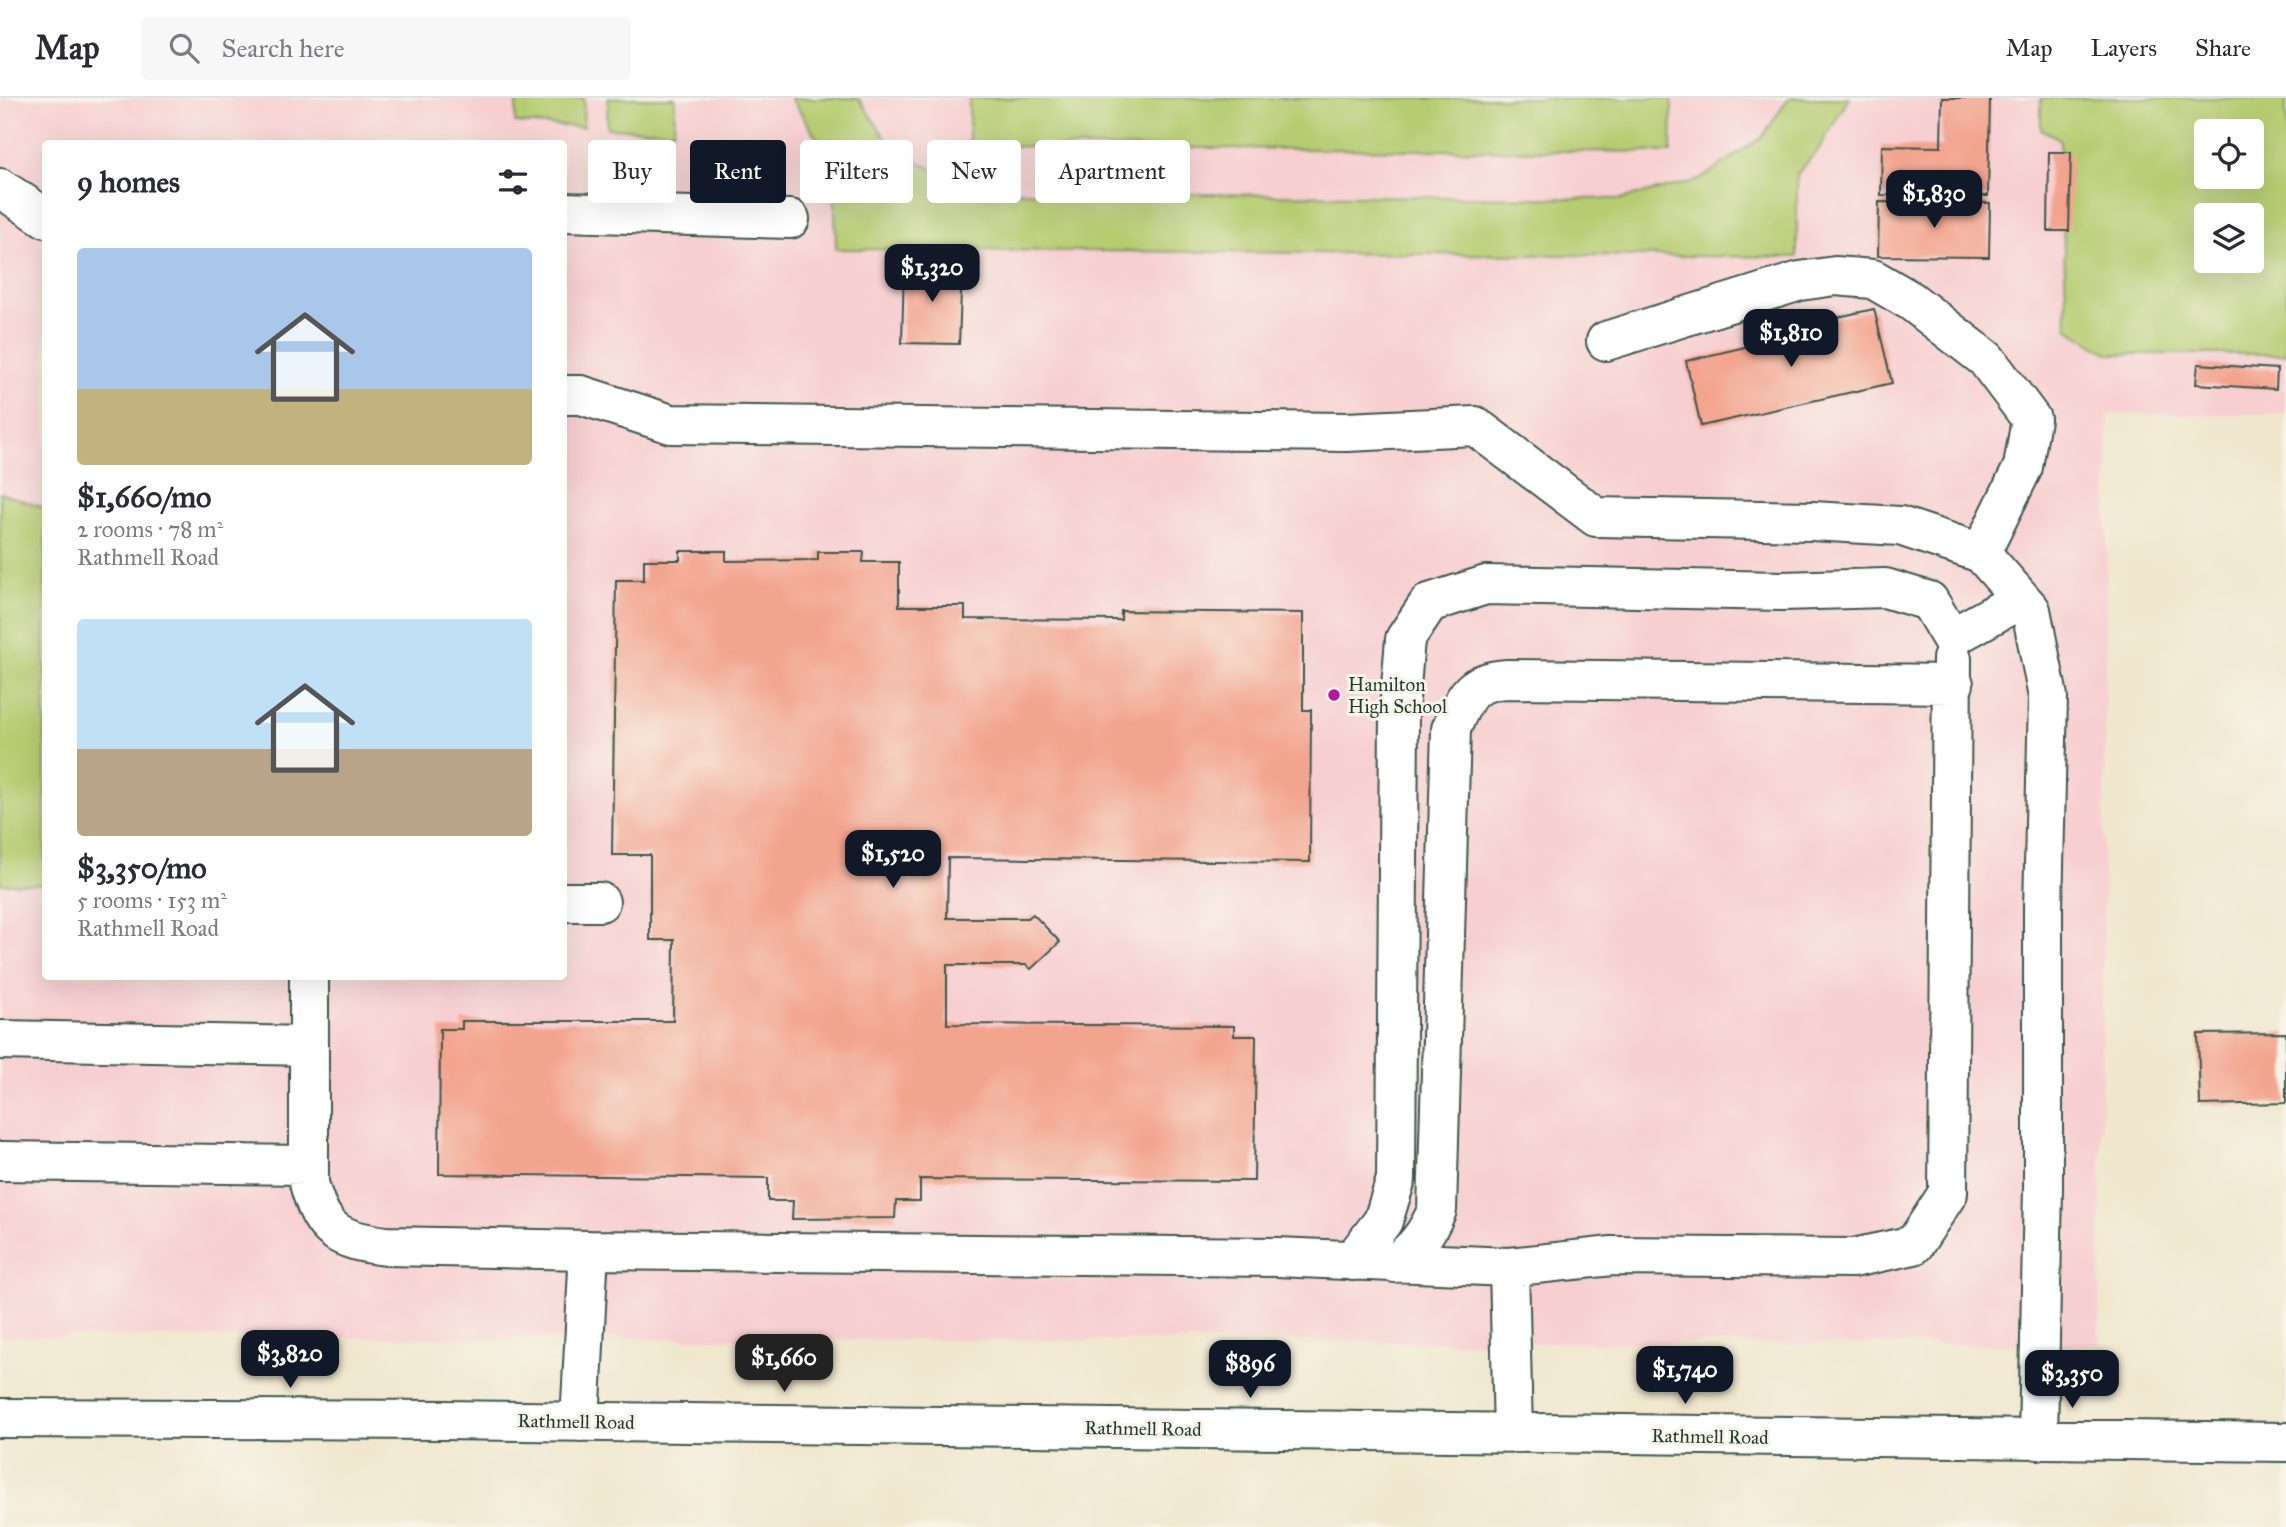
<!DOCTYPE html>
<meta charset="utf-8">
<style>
:root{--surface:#fff;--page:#f7f7f7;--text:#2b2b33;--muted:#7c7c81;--line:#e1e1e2;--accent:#111827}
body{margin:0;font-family:"IM FELL Great Primer",serif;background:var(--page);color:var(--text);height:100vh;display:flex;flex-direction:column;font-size:26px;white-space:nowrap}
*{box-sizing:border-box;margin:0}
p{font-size:23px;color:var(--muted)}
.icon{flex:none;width:38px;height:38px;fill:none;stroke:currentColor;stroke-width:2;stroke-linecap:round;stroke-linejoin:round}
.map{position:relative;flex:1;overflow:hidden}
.sheet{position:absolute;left:42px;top:42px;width:525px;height:840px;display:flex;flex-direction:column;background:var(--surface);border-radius:7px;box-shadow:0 7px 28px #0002}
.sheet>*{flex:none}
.banner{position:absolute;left:588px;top:42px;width:665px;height:63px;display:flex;gap:14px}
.fabs{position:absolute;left:2194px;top:21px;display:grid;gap:14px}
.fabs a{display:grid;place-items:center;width:70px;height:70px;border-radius:7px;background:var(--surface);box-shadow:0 7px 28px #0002;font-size:35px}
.price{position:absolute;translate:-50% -60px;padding:0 16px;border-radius:14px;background:var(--accent);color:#fff;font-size:23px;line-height:46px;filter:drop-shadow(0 2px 4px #0008)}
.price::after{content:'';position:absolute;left:50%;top:42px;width:21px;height:16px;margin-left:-10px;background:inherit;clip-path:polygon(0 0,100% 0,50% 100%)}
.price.current{background:#222;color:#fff}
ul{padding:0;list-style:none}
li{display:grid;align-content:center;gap:14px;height:371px;padding:0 35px}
li span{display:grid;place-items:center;height:217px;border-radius:7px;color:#555}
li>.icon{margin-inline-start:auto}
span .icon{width:126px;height:126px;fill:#fffc;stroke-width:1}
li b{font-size:30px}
h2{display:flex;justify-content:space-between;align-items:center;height:84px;padding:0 35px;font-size:30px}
.tag{padding:0 24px;border-radius:7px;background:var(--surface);box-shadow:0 7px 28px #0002;font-size:24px;line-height:63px}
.tag.current{background:var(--accent);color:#fff}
header{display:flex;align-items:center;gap:42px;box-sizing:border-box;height:98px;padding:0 35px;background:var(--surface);border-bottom:2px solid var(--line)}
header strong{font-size:33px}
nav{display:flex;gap:38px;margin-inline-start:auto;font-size:24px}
.search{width:490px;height:63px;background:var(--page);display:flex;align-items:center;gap:18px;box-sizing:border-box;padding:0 24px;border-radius:7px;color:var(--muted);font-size:26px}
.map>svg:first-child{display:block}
.built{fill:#f7cfd1;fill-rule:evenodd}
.green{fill:#b6cc71;stroke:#6a8452;stroke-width:2;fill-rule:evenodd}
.building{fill:#f3a48f}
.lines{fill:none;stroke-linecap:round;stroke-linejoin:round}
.minor-casing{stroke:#3e564b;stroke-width:42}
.minor{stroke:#fff;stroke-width:38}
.poi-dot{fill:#b5179e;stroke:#f7f3e8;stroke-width:2.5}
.labels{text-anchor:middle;stroke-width:6;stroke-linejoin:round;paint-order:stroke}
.poi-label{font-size:19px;fill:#1f3d34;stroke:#f7f3e8;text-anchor:start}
.street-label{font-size:19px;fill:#1f3d34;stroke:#f7f3e8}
</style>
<header>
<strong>Map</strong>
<div class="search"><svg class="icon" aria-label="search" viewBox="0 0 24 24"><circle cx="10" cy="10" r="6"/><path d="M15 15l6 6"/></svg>Search here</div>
<nav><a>Map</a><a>Layers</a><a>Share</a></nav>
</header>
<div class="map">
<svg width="2286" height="1429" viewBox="0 0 2286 1429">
<rect width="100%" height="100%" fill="#f7f3e8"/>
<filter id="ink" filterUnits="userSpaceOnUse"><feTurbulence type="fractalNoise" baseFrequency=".0143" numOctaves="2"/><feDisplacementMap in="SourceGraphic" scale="14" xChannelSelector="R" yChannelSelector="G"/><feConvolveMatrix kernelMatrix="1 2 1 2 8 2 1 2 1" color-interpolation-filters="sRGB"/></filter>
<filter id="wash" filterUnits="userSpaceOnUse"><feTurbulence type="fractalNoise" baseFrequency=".00686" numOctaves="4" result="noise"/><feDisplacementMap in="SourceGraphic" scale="28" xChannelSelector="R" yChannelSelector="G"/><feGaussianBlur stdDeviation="1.57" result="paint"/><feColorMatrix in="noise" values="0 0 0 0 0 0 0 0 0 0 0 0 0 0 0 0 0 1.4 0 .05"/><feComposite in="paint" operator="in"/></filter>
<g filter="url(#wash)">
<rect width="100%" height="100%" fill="#f0e7ce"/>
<path class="built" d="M0,0H2286V316H2108L2099,1247L0,1238ZM2207,33H2252V79H2207ZM46,46H564V878H46ZM2207,117H2252V163H2207Z"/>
<path class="green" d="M517,0H584L583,29L515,25Z
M608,0H675L674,33L607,30Z
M791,0H858L894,52L959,85L1026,94L1621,101L1699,82L1762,39L1789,0H1849L1818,52L1797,76V159L836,151L834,66Z
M969,0H1672L1671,54L969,48Z
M2041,0H2286V256H2109L2067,230L2060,41L2041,31ZM2207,33H2252V79H2207ZM2207,117H2252V163H2207Z
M0,395L45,410V786H0Z"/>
<g id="blocks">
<path class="building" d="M1942,0H1990L1988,98L1881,97L1882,48L1941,49Z
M2049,54H2071L2069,133H2048Z
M1879,104L1990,105L1989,159L1878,158Z
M904,167H962L959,246L902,245Z
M1874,211L1892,285L1701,328L1686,263L1787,239L1785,231Z
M2198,266L2277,271L2276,291L2196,286Z
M680,453H726V463L818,462V454H864L863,464H899V508H965V521L1121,522V513L1303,515V612H1311L1310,764L948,760L947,820H1028L1033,816L1060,844L1031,871L1026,867H947V926L1234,928V938H1256L1254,1083L920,1081V1103H896L895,1120L792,1121L793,1103H768V1080L439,1076L440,931H462V923H673L674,842H650V757H612L616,482H644V462H680Z
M2286,935V1005L2200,1007L2198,936Z"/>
</g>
</g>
<g filter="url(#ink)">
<use href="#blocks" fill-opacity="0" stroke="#3e564b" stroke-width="2"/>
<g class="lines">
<defs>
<path id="minor" d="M0,90L46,120
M564,114L790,121
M1606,243L1800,183L1835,178L1873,181L1911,203L1986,261L2031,321L2023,369L1981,455
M564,297H581L671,326L1347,334L1475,328L1596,419L1812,423L1900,428L1981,455L2031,512L2048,599L2043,811V1089L2038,1342
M564,804H600
M309,878V1085C322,1134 338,1142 386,1148L589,1152
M0,942L309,948
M0,1063L308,1067
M1352,1163L1383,1123L1396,1081L1399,613L1405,541L1429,505L1486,487L1782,493L1885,490L1929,503L1951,540L2021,501
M1395,1165C1416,1151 1427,1135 1437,1112L1451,631C1465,599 1469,583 1507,581L1954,586
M1509,1169L1612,1158L1853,1160L1914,1147L1948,1095L1952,561
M0,1320L443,1322L2286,1344
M580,1324L589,1152L1277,1159L1509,1169L1513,1335"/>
</defs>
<use href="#minor" class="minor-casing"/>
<use href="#minor" class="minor"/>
</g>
</g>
<circle class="poi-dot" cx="1334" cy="597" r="7"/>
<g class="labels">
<g class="poi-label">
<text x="1348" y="593">Hamilton<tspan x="1348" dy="22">High School</tspan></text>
</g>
<g class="street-label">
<text transform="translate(576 1323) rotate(1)" y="7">Rathmell Road</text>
<text transform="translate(1143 1330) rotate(1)" y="7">Rathmell Road</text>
<text transform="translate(1710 1338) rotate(1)" y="7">Rathmell Road</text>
</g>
</g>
</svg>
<div class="fabs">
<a><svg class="icon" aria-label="locate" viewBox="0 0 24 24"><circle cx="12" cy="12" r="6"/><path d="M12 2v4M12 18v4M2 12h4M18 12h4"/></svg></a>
<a><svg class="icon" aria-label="layers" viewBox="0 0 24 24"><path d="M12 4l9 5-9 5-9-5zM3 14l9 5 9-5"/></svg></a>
</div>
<b class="price" style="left:1934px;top:132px">$1,830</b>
<b class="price" style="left:932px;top:206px">$1,320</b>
<b class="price" style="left:1791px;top:271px">$1,810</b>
<b class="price" style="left:893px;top:792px">$1,520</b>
<b class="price" style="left:290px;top:1292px">$3,820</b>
<b class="price current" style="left:784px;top:1296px">$1,660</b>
<b class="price" style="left:1250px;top:1302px">$896</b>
<b class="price" style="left:1685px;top:1308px">$1,740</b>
<b class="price" style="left:2072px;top:1312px">$3,350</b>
<div class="banner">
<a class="tag">Buy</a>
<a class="tag current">Rent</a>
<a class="tag">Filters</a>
<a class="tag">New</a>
<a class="tag">Apartment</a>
</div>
<section class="sheet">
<h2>9 homes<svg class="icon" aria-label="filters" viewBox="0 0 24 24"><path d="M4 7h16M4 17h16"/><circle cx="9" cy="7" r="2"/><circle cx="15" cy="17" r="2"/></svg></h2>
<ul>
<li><span style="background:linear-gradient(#a9c7e8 65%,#c2b280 0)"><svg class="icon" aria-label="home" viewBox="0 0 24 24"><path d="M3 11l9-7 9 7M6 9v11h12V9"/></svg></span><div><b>$1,660/mo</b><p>2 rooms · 78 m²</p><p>Rathmell Road</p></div></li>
<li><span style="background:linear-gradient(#bfe0f5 60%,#b9a48a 0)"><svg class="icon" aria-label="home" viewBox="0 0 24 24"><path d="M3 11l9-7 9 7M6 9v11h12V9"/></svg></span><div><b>$3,350/mo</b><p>5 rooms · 153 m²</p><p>Rathmell Road</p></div></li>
</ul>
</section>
</div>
